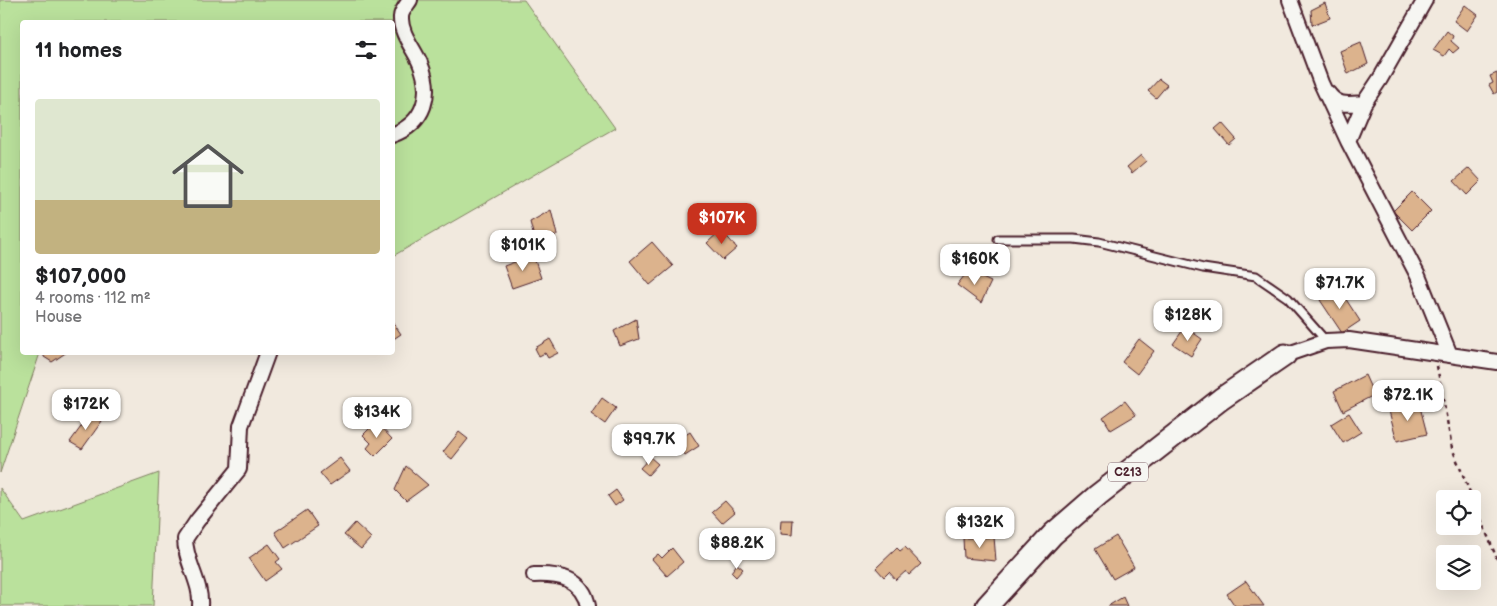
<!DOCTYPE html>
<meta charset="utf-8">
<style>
:root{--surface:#fff;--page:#f2f2f2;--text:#202124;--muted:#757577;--accent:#c8321e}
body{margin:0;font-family:"Balsamiq Sans",sans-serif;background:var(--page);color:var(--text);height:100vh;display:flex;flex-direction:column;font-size:19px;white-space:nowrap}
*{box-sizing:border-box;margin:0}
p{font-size:16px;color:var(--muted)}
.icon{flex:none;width:28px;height:28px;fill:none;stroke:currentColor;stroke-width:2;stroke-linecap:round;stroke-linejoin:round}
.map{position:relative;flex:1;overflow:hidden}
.details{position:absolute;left:20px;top:20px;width:375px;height:335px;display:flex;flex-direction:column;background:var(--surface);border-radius:5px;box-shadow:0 5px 20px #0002}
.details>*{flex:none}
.tools{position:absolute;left:1436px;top:490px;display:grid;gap:10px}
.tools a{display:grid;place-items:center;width:45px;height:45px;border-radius:5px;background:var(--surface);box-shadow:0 5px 20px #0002;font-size:25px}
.price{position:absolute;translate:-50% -42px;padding:0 11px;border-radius:10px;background:#fff;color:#222;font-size:16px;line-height:32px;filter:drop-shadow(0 1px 2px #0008)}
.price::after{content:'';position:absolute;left:50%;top:30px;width:15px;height:11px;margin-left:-8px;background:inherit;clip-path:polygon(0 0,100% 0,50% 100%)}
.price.selected{background:var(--accent);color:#fff}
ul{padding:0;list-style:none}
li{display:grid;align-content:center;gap:10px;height:265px;padding:0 15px}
li span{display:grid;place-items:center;height:155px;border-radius:5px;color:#555}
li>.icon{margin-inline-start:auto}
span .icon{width:90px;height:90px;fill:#fffc;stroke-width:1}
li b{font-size:21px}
h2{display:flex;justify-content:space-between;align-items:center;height:60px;padding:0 15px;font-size:21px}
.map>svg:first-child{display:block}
.green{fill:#bae19c;stroke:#828064}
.building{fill:#dcb38d;stroke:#4a1f2b}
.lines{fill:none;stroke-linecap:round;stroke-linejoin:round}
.lane-casing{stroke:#4a1f2b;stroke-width:11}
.street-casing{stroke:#4a1f2b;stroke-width:18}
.primary-casing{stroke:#4a1f2b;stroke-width:25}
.path{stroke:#4a1f2b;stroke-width:2.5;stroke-dasharray:4 4;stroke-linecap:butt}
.lane{stroke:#f6f6f2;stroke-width:7}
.street{stroke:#f6f6f2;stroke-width:14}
.primary{stroke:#f6f6f2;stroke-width:21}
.labels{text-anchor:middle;stroke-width:5;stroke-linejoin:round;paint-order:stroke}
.shield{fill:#f6f6f2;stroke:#7e6067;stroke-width:1}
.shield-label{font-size:12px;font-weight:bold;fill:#4a1f2b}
</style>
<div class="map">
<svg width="1497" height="606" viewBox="0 0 1497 606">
<rect width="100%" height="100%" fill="#f1e9de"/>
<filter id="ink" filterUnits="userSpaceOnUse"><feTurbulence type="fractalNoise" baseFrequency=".02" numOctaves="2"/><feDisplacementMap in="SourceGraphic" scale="10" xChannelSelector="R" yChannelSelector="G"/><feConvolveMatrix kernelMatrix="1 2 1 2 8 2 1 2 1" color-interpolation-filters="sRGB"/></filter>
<g filter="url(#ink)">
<path class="green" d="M0,0H524L615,128L393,256L392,22H22V352L40,353L0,473Z
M159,473L153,606H0V488L24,522Z"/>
<path class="building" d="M1325,3L1330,18L1312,25L1311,10Z
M1465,5L1478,15L1467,31L1454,21Z
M1447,31L1453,36L1451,41L1459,48L1453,53L1449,49L1444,56L1433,50Z
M1361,42L1368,64L1348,74L1340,51Z
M1497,73V92L1494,94L1489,85L1493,83L1490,76Z
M1159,79L1167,85L1156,98L1148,91Z
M1222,123L1236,139L1229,145L1215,129Z
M1141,155L1146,161L1132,173L1127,167Z
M1469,168L1481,181L1467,195L1454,181Z
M1412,192L1431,211L1412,230L1393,211Z
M551,210L557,235L535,241L530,222Z
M721,230L737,248L723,260L707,243Z
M652,242L673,266L650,285L630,261Z
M533,255L541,278L512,288L504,266Z
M968,271L991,282L981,303L957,285Z
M1338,287L1360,321L1342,333L1320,300Z
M636,319L639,339L620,346L614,331Z
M392,321L401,334L392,340Z
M1185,327L1202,339L1191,356L1173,344Z
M550,339L558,353L548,358L545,353L539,356L535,348Z
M1139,339L1154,351L1137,374L1122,362Z
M44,352H67L52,362L44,357Z
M1365,375L1374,395L1343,411L1334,391Z
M602,398L616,408L605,424L591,414Z
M1125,401L1136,415L1111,430L1103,417Z
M1419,403L1427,434L1397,441L1389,411Z
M91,413L102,421L82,449L70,442Z
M1349,413L1361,432L1343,443L1331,424Z
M376,422L392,439L375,456L367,448L371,443L363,435Z
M459,432L468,439L452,459L443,452Z
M690,432L699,446L685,455L676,441Z
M650,457L658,464L648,475L640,468Z
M340,458L350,471L330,485L320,473Z
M406,466L428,485L406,501L395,490Z
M616,490L623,500L615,506L608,496Z
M725,501L735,512L722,523L712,512Z
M307,510L318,526L285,548L275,532Z
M781,520H793L792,535L780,534Z
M355,523L371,538L361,549L344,535Z
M1116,536L1134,567L1113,579L1095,549Z
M994,537L996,561L964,558L963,538Z
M269,544L280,559L276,562L282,569L265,581L249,558Z
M905,547L921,564L909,575L906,571L896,580L889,572L884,577L876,568L897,548L900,551Z
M672,548L683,562L667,576L652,559L658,554L662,558Z
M737,564L743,569L736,577L731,572Z
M1246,581L1264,606H1235L1227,594Z
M1123,597L1127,606H1108Z"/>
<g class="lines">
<defs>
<path id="lane" d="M998,239H1074L1099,242L1203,268L1256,276L1288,298L1326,341"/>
<path id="street" d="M1290,0L1321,83L1348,141
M1425,0L1380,79L1364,103L1348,141L1418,276L1450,355
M1328,93C1338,107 1348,104 1364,103
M392,135C425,123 433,94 420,63C414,49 400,33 401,17C401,11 407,5 410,0
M1285,355L1326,341L1349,340L1497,362
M534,575C559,574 583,578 588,606
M200,606C202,583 185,562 185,539L197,521L239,469L241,426L268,352"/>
<path id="primary" d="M987,606L1053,534L1098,495L1221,399L1285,355"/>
</defs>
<use href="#lane" class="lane-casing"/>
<use href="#street" class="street-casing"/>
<use href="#primary" class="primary-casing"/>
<path class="path" d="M1437,366L1452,448L1497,559"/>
<use href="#lane" class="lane"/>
<use href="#street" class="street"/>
<use href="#primary" class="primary"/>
</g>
</g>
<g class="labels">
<rect class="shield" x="1108" y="462.5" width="40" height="19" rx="4"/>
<g class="shield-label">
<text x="1128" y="476">C213</text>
</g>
</g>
</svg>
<div class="tools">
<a><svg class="icon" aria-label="locate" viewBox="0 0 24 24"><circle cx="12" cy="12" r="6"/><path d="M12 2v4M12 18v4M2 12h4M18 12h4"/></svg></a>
<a><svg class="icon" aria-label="layers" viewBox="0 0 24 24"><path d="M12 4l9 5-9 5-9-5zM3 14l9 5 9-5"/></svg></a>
</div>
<b class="price selected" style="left:722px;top:245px">$107K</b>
<b class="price" style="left:523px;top:272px">$101K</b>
<b class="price" style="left:975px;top:286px">$160K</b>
<b class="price" style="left:1340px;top:310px">$71.7K</b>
<b class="price" style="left:1188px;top:342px">$128K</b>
<b class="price" style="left:1408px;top:422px">$72.1K</b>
<b class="price" style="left:86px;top:431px">$172K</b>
<b class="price" style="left:377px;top:439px">$134K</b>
<b class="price" style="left:649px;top:466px">$99.7K</b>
<b class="price" style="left:980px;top:549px">$132K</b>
<b class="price" style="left:737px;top:570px">$88.2K</b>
<section class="details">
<h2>11 homes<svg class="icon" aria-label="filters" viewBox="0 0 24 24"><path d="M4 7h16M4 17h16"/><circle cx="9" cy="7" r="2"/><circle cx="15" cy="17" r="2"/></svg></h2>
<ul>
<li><span style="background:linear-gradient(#dfe7d0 65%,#c2b280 0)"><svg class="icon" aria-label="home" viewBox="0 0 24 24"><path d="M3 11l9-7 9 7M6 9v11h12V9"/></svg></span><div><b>$107,000</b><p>4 rooms · 112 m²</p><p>House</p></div></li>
</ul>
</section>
</div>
